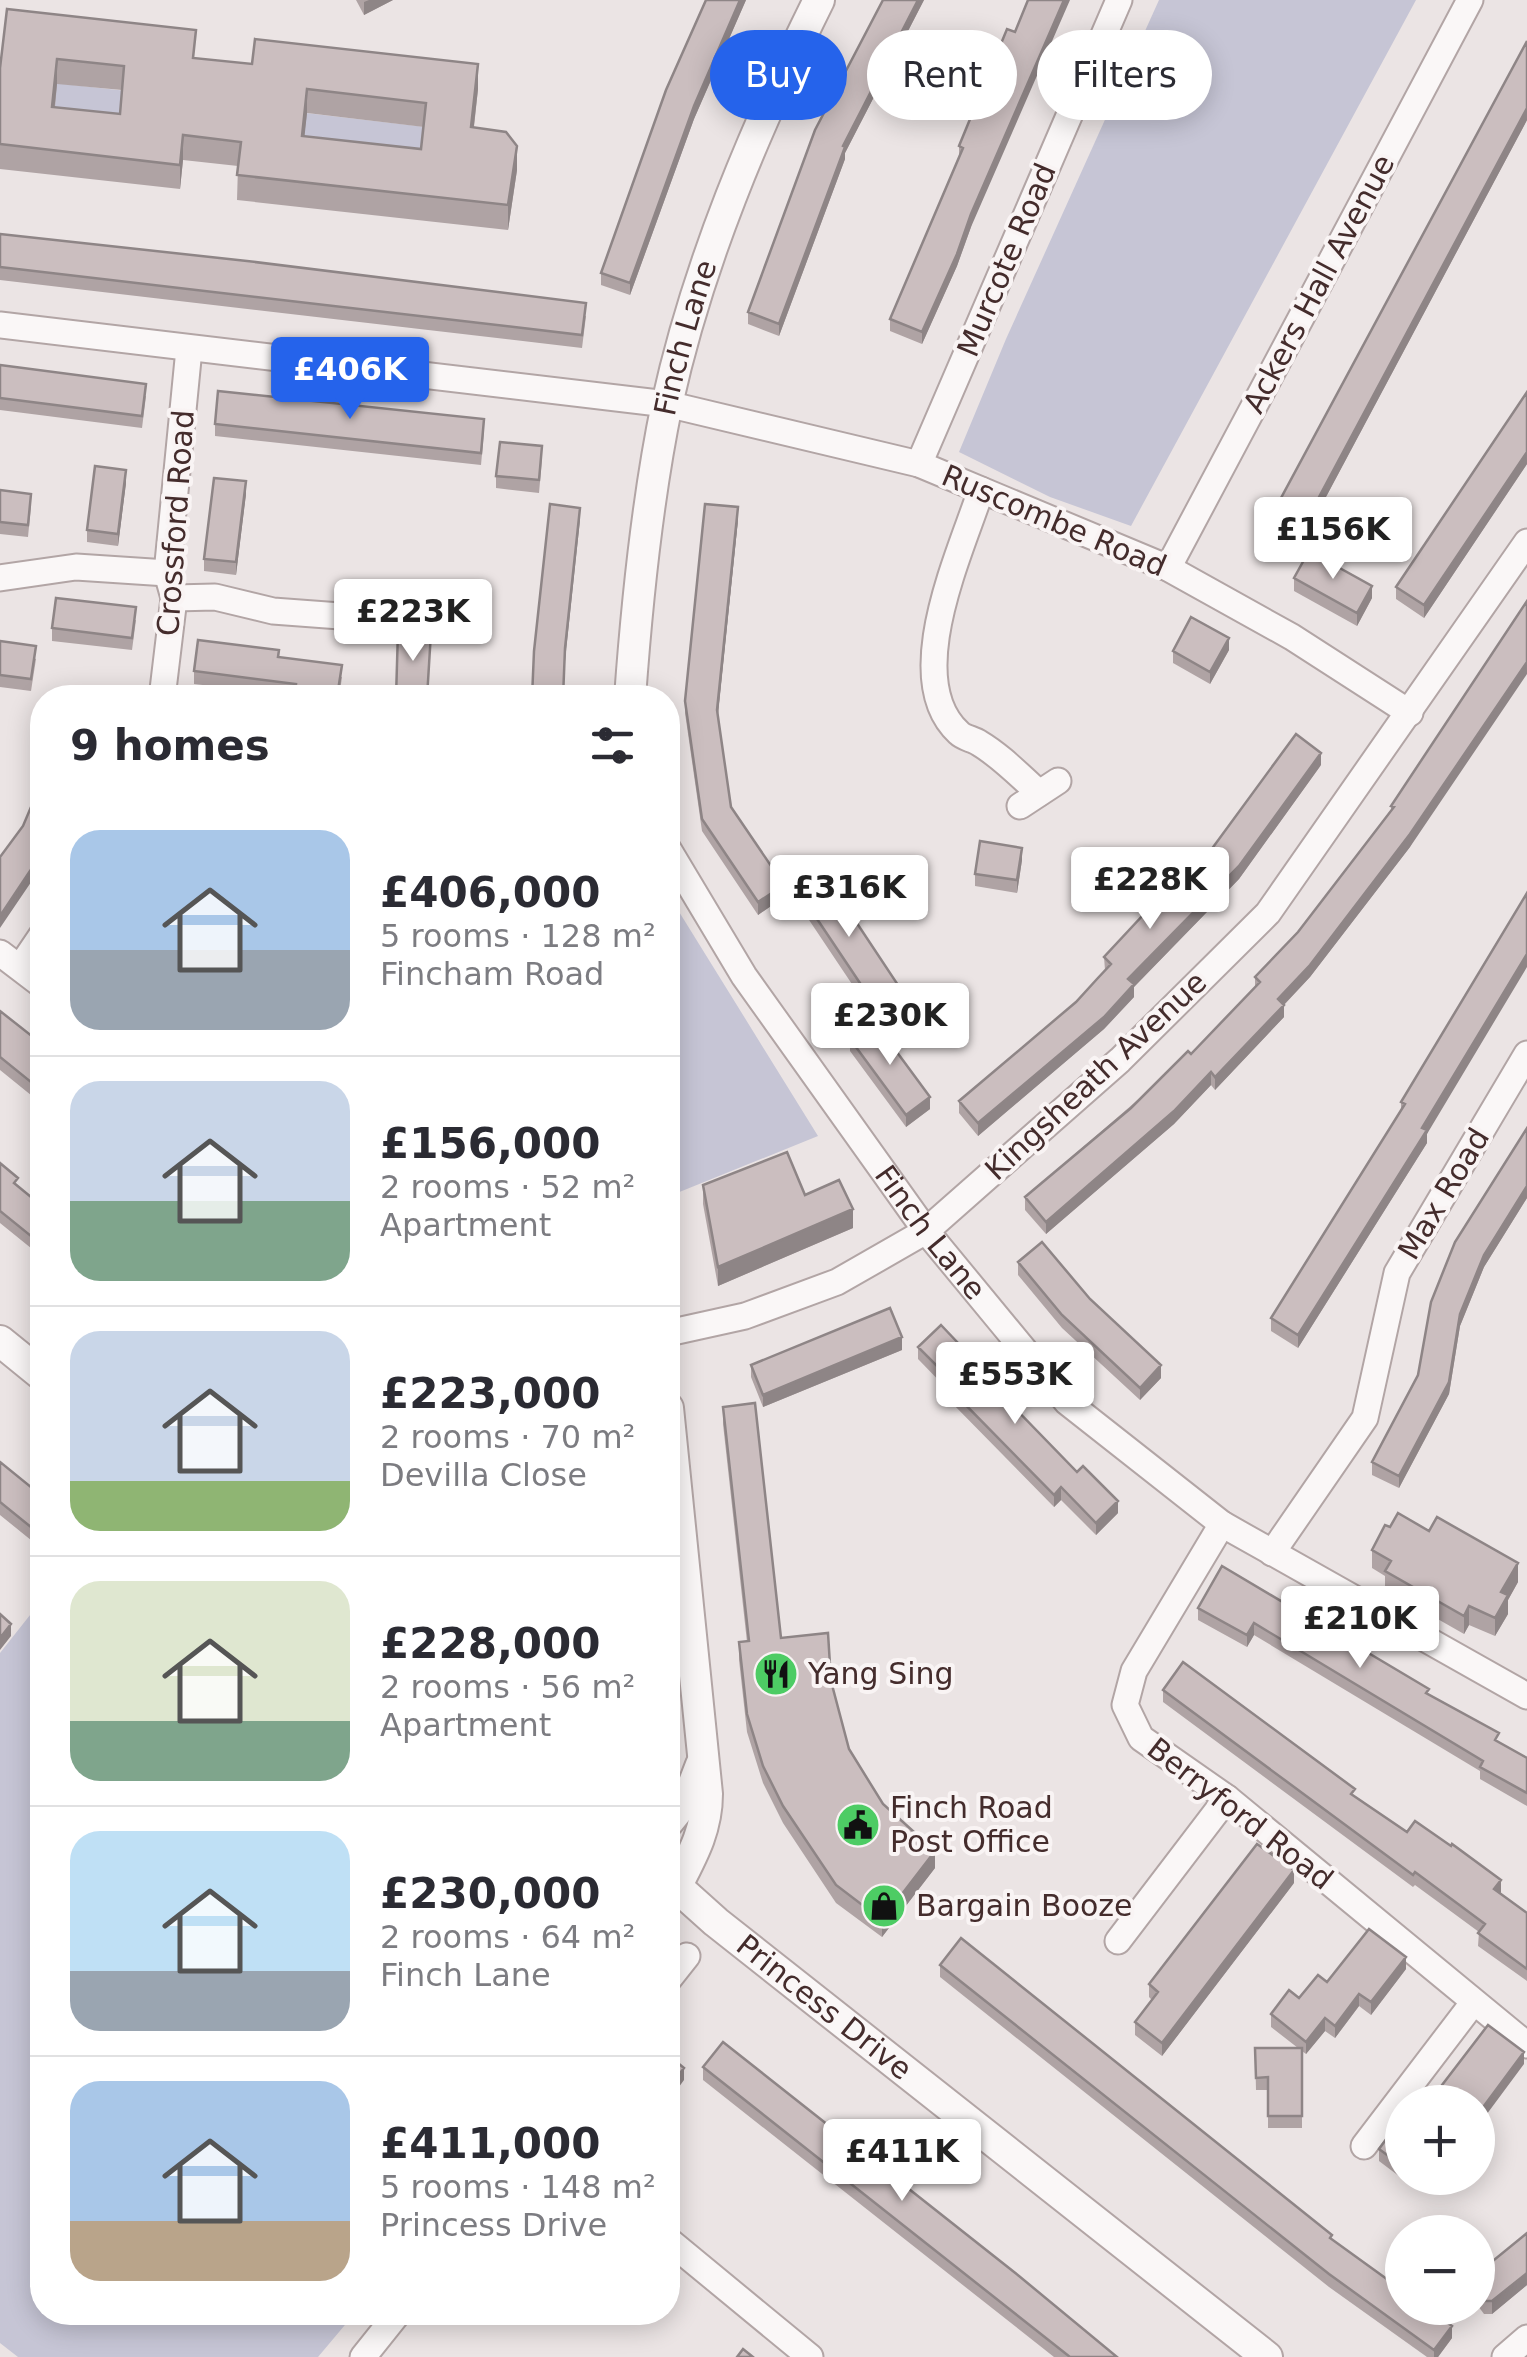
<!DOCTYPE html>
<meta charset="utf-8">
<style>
:root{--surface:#fff;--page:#f7f7f7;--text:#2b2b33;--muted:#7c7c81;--line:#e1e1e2;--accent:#2563eb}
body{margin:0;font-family:"DejaVu Sans",sans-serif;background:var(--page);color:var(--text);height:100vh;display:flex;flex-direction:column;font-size:38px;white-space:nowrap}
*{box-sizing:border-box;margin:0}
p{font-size:32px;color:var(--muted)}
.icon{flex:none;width:55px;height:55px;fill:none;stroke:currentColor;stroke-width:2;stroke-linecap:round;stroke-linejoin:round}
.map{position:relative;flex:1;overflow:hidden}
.panel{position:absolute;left:30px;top:685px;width:650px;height:1640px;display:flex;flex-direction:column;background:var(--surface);border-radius:40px;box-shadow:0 5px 25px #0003}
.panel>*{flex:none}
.banner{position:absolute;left:710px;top:30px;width:665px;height:90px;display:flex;gap:20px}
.buttons{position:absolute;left:1385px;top:2085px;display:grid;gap:20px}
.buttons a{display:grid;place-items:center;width:110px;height:110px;border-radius:50%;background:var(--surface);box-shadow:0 5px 25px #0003;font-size:50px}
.price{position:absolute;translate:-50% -85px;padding:0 22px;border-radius:10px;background:#fff;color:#222;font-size:32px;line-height:65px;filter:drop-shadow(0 2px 5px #0008)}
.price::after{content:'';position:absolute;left:50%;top:60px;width:30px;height:22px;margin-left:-15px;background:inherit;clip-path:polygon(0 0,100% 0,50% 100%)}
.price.selected{background:var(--accent);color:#fff}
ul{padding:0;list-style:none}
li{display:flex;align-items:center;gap:30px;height:250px;padding:0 40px}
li+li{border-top:2px solid var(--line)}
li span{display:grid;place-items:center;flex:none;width:280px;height:200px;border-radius:30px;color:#555}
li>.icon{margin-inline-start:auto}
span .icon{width:120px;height:120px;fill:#fffc;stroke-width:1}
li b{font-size:42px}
h2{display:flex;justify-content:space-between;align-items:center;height:120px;padding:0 40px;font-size:42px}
.tag{padding:0 35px;border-radius:45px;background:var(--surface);box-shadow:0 5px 25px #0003;font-size:35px;line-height:90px}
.tag.selected{background:var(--accent);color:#fff}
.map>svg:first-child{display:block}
.green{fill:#c6c5d5}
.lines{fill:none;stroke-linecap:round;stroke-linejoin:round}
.minor-casing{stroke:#b2a5a5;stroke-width:29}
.tertiary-casing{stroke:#b2a5a5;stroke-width:34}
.minor{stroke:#faf7f7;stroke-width:25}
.tertiary{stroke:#faf7f7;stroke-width:30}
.wall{fill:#afa3a4;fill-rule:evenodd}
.shaded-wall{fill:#8e8586}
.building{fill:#cbbebf;stroke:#8e8586;stroke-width:2.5;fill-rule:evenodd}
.labels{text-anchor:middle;stroke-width:8;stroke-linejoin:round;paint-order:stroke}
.street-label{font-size:30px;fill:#442c2c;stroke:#f9f4f4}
.poi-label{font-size:30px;fill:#442c2c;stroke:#f9f4f4;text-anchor:start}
</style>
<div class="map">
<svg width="1527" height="2357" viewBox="0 0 1527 2357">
<rect width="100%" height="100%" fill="#ebe4e4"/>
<path class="green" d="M1159,0H1416L1131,526L1050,497L959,452L1006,339Z
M46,82L136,92L120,132L41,127Z
M297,112L426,127L421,173L292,156Z
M668,894L818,1136L677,1193Z
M34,1610L42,1616V2312L355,2313L318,2357H18L0,2343V1653Z"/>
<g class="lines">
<defs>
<g id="minor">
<path d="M0,325L667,404L919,464L1168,568L1292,637L1410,713"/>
<path d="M919,464L1119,0"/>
<path d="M981,490C961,552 900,679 959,733C964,738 973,739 979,743C1001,756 1020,776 1039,793"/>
<path d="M1168,568L1470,0"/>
<path d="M0,578L76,567L167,573"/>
<path d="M174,598L215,597L273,611L367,618"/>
<path d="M162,698L174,598L167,573L189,349"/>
<path d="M1020,806L1058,781"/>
<path id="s1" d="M668,849L744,976L926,1231L1067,1402L1222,1524L1527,1696"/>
<path d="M0,953L42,985"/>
<path d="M21,966L42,935"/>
<path d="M668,1333L745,1316L837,1282L926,1231L1120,1060L1268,913L1527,542"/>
<path d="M1222,1524L1134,1671L1125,1705L1141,1738L1227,1798L1527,2045"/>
<path d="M1272,1553L1365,1418L1397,1273L1527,1054"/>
<path d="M1118,1941L1227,1798"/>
<path d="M668,1980L687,1956"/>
<path d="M1364,2146L1473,2003"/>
<path d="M668,2240L810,2357"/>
<path d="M363,2357L399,2312"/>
<path d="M1505,2357L1527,2338"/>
</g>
<g id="tertiary">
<path id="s2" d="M630,698C637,600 647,500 667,404C698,263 755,129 819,0"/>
<path d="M0,1341L42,1375"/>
<path d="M668,1408L707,1794C707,1830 692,1856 676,1887"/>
<path d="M668,1822L689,1796L701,1765"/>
<path id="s3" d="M668,1879L716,1922L1267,2357"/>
</g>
</defs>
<use href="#minor" class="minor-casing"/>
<use href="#tertiary" class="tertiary-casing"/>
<use href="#minor" class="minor"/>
<use href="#tertiary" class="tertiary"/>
</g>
<path class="wall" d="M356,0H393L364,15Z
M706,0H746L694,119L630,295L601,285V273Z
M883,0H924L845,153V159L779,336L748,324V312Z
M7,9L196,58L478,89L474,127L517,170L508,230L237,200L238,166L183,160L180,189L0,169V68ZM57,84L122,90L120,114L55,107ZM307,113L424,127L421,149L304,136Z
M1015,32L971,227L957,266L922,344L890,331V319L959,158V146Z
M1527,41V120L1303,540L1274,524V511Z
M0,234L586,316L582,348L0,280Z
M0,365L146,396L142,428L0,410Z
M1527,392V464L1424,618L1396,599V587Z
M215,424L484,432L481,465L215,436Z
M542,459L539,493L496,488V476Z
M126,483L118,546L87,542V530Z
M0,490L31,506L28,537L0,534Z
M246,494L236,575L204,571V559Z
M738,520L718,715L731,807L784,897L758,915L702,831L685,713V701Z
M1294,578L1372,598L1357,626L1294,591Z
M1527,601L1410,847L1310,977L1284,1005V1017L1215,1090L1211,1085L1174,1124L1046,1234L1025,1210V1197L1191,1054L1255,988V977L1298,932L1391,810V806Z
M136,620L132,650L52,641V628Z
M0,641L36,659L31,691L0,687Z
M1229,650L1210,684L1173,663V651Z
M279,657L342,677L339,698H295V696L194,684V671Z
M1321,765L1239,879L1134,987V997L1104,1029L978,1136L959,1113V1101L1076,1002L1105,970L1104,957L1176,888Z
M1022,860L1017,893L975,886V874Z
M797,889L902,1003L876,1020L797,902Z
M1527,893L1427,1134V1143L1298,1348L1271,1331V1318L1401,1111V1102Z
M0,1011L42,1044V1104L0,1070Z
M850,1039L930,1109L906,1127L850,1051Z
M1527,1128V1198L1484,1267L1460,1326L1449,1394L1399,1488L1372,1475V1462L1418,1375Z
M0,1163L18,1187L42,1206V1257L0,1223Z
M703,1185L805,1195L853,1228L718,1286L703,1204Z
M1018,1262L1090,1299L1161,1378L1140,1400L1062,1328L1018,1275Z
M918,1347L976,1368L1118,1513L1096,1535L1061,1500L1054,1507L949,1400V1391L918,1359Z
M902,1350L763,1407L751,1377V1365Z
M723,1407L781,1638L831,1681L849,1749L883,1804L935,1868L882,1937L836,1903L783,1823L763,1783L747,1732L739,1660V1642H747L723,1424Z
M0,1462L42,1496V1549L0,1515Z
M1372,1550L1518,1582L1508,1600V1614L1495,1636L1469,1625L1464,1634L1385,1589V1576L1372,1568Z
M1222,1566L1429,1694L1499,1742L1527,1758V1806L1480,1779V1771L1254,1635L1247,1647L1198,1620V1608Z
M1163,1690L1355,1796L1407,1832L1501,1892L1500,1894L1527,1913V1981L1478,1946L1479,1932L1415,1885L1413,1887L1163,1702Z
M1294,1883L1162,2056L1135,2035V2022L1152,2000L1149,1997V1984Z
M940,1965L1332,2240L1452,2338L1438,2357H1427L1329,2287L940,1977Z
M1406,1969L1371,2015L1359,2006L1335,2038L1325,2031L1306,2054L1302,2051V2128H1268V2090H1256L1255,2048H1298L1271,2027V2014L1327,1982Z
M703,2067L1117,2357H1054L703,2080Z
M1402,2133V2178H1419L1412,2186L1379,2161V2149Z
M1527,2233V2285L1492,2314H1484L1478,2306V2273Z"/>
<path class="shaded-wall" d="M369,0H393L364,15V2Z
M740,0H746L694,119L630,295V283L694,106Z
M918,0H924L845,153V159L779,336V324L843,146Z
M1064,0H1070L971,227L957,266L922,344V332L971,214Z
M57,59V84L52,131V107Z
M478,64V89L471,151V127Z
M307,89V113L302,160V136Z
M1527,108V120L1303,540V527Z
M183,135V160L180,189V165Z
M517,146V170L508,230V205Z
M1527,452V464L1424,618V605Z
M126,470V483L118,546V534Z
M246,481V494L236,575V562Z
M738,507V520L717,723V710Z
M580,508V520L565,661V648Z
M1372,586V598L1357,626V613Z
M1229,638V650L1210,684V672Z
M1527,662V674L1410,847L1310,977L1278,1011V999Z
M1321,753V765L1239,879L1134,987V997L1104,1029L978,1136V1123L1128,979Z
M1022,848V860L1017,893V880Z
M42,853V866L0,928V916Z
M784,885V897L758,915V902Z
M1527,954V967L1427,1134V1143L1298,1348V1335Z
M902,991V1003L876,1020V1007Z
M1284,1005V1017L1215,1090V1077Z
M1211,1072V1085L1174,1124L1046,1234V1222Z
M930,1097V1109L906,1127V1115Z
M1527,1186V1198L1484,1267L1460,1326L1449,1394L1399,1488V1476L1460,1314L1484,1255Z
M853,1209V1228L718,1286V1267Z
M902,1337V1350L763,1407V1395Z
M1161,1365V1378L1140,1400V1388Z
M1061,1487V1500L1054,1507V1495Z
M1118,1501V1513L1096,1535V1523Z
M1518,1563V1582L1508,1600V1614L1495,1636V1618L1501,1592Z
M1469,1606V1625L1464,1634V1616Z
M1254,1623V1635L1247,1647V1635Z
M11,1624V1636L0,1650V1638Z
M935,1851V1868L882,1937V1920Z
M1294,1870V1883L1162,2056V2043Z
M1501,1880V1892L1494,1902V1889Z
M1406,1957V1969L1371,2015V2002Z
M1359,1994V2006L1335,2038V2026Z
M1325,2018V2031L1306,2054V2042Z
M1524,2052V2064L1478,2126V2114Z
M684,2068V2080L668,2102V2089Z
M1527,2273V2285L1492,2314V2301Z
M1452,2326V2338L1438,2357H1434V2350Z"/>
<path class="building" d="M706,0H740L694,106L630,283L601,273L666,90Z
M883,0H918L843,146L845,147L779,324L748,312L815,130Z
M1028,0H1064L971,214L957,254L922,332L890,319L963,148L959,146L1007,29L1015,32Z
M7,9L196,30L193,58L252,64L255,39L478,64L471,127L506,132L517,146L508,205L237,175L241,142L183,135L180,165L0,144V68ZM57,59L124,66L120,114L52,107ZM307,89L426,103L421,149L302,136Z
M1527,41V108L1303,527L1274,511Z
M0,234L247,261L586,303L582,335L0,267Z
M0,365L146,384L142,416L0,398Z
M218,391L484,419L481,453L215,424Z
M1527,392V452L1424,605L1396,587Z
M500,442L542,446L539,480L496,476Z
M95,466L126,470L118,534L87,530Z
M214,478L246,481L236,562L204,559Z
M0,490L31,494L28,525L0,522Z
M550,504L580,508L565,648L563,698H532L534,651Z
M705,504L738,507L717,710L731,807L784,885L758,902L702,819L685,701Z
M1309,551L1372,586L1357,613L1294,578Z
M56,598L136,607L132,638L52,628Z
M1527,601V662L1410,834L1310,965L1278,999L1284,1005L1215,1077L1211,1072L1174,1111L1046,1222L1025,1197L1131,1108L1188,1051L1191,1054L1260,982L1255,977L1298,932L1394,807L1391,806Z
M1191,617L1229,638L1210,672L1173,651Z
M398,630L431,632L427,698H396Z
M198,640L279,650L278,657L342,665L337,697L295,692L296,684L194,671Z
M0,641L36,646L31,679L0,675Z
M83,693L113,697V698H83Z
M1296,734L1321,753L1239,866L1128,979L1134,984L1104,1017L978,1123L959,1101L1076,1002L1097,979L1111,964L1104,957L1172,884L1176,888L1211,850Z
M42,781V853L0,916V857L23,826Z
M980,841L1022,848L1017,880L975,874Z
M823,872L902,991L876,1007L797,889Z
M1527,893V954L1422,1128L1427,1130L1298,1335L1271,1318L1405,1104L1401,1102Z
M0,1011L42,1044V1091L0,1057Z
M874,1021L930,1097L906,1115L850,1039Z
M1527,1128V1186L1484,1255L1460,1314L1449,1382L1399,1476L1372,1462L1418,1375L1431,1302L1455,1242Z
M787,1152L805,1195L839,1180L853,1209L718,1267L703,1185Z
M0,1163L18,1178L14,1183L42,1206V1245L0,1211Z
M1042,1242L1090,1299L1161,1365L1140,1388L1062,1315L1018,1262Z
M890,1308L902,1337L763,1395L751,1365Z
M941,1325L976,1362L973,1365L1077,1472L1083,1466L1118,1501L1096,1523L1061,1487L1054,1495L949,1388L954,1383L918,1347Z
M755,1403L781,1638L828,1633L831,1681L849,1749L883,1804L935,1851L882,1920L836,1885L783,1806L763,1766L747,1714L739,1642L749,1641L723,1407Z
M0,1462L42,1496V1536L0,1502Z
M1398,1513L1429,1531L1437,1517L1518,1563L1501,1592L1508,1595L1495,1618L1469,1606L1464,1616L1385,1571L1391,1561L1372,1550L1385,1525L1390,1527Z
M1222,1566L1429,1689L1426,1693L1499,1733L1495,1740L1527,1758V1793L1480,1767L1483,1761L1254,1623L1247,1635L1198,1608Z
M0,1614L11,1624L0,1638Z
M1183,1662L1355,1789L1351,1794L1407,1832L1415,1821L1451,1846L1452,1844L1501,1880L1494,1889L1527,1913V1969L1478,1933L1485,1924L1415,1872L1413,1875L1163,1690Z
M1257,1844L1294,1870L1162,2043L1135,2022L1158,1992L1149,1984Z
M1369,1929L1406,1957L1371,2002L1359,1994L1335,2026L1325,2018L1306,2042L1271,2014L1289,1990L1299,1998L1318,1975L1327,1982Z
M961,1938L1332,2235L1330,2238L1402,2290V2308H1427L1452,2326L1434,2350L1329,2274L940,1965Z
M1488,2025L1524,2052L1478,2114V2102H1429Z
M723,2042L1019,2276L1117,2357H1070L703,2067Z
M1255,2048H1302V2116H1268V2077L1256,2078Z
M668,2055L684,2068L668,2089Z
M1395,2127L1402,2133V2166L1379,2149Z
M1527,2233V2273L1492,2301H1484L1478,2294V2273Z
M743,2349L753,2357H737Z"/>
<defs>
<symbol id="restaurant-disc" viewBox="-11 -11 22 22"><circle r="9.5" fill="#4dcc64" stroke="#f9f4f4"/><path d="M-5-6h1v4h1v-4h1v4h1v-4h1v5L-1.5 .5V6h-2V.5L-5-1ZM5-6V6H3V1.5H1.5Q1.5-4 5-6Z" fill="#111"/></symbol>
<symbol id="civic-disc" viewBox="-11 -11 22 22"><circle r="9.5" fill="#4dcc64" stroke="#f9f4f4"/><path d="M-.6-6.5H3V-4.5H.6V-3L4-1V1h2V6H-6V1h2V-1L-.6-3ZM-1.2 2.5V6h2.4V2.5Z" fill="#111"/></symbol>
<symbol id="shop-disc" viewBox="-11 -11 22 22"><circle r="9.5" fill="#4dcc64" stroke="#f9f4f4"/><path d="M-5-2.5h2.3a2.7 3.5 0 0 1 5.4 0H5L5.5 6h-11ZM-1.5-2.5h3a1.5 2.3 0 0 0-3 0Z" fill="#111"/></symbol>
</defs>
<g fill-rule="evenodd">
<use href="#restaurant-disc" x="751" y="1649" width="50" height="50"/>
<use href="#civic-disc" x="833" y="1800" width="50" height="50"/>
<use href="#shop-disc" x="859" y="1881" width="50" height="50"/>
</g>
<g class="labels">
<g class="street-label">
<text transform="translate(1007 260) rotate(-67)" y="10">Murcote Road</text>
<text transform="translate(1319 284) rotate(-62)" y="10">Ackers Hall Avenue</text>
<text dy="10" stroke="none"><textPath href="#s2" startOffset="365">Finch Lane</textPath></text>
<text transform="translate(1054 521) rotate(23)" y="10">Ruscombe Road</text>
<text transform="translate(176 523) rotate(-86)" y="10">Crossford Road</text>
<text transform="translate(1096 1076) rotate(-43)" y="10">Kingsheath Avenue</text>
<text transform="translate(1444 1194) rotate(-59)" y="10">Max Road</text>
<text dy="10" stroke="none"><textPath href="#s1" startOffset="465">Finch Lane</textPath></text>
<text transform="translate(1240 1814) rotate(38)" y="10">Berryford Road</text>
<text dy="10" stroke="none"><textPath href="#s3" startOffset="202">Princess Drive</textPath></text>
</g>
<g class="poi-label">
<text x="808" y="1684">Yang Sing</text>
<text x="890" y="1818">Finch Road<tspan x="890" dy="34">Post Office</tspan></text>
<text x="916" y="1916">Bargain Booze</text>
</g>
</g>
</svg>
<div class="buttons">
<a>+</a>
<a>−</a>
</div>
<b class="price selected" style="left:350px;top:422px">£406K</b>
<b class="price" style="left:1333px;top:582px">£156K</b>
<b class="price" style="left:413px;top:664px">£223K</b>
<b class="price" style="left:1150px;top:932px">£228K</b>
<b class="price" style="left:849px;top:940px">£316K</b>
<b class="price" style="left:890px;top:1068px">£230K</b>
<b class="price" style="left:1015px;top:1427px">£553K</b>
<b class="price" style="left:1360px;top:1671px">£210K</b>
<b class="price" style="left:902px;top:2204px">£411K</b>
<div class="banner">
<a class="tag selected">Buy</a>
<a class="tag">Rent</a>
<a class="tag">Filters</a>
</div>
<section class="panel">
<h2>9 homes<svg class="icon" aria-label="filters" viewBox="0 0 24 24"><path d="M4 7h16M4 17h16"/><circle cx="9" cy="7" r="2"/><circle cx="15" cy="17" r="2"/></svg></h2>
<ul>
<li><span style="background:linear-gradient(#a9c7e8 60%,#9aa5b1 0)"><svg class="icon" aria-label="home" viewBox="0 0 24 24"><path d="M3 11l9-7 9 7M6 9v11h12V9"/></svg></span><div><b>£406,000</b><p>5 rooms · 128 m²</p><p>Fincham Road</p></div></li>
<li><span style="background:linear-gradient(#c9d6e8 60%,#7fa58c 0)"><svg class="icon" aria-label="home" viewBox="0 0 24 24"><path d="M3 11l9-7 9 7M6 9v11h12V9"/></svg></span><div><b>£156,000</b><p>2 rooms · 52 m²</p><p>Apartment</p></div></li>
<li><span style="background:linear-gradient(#c9d6e8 75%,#8fb573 0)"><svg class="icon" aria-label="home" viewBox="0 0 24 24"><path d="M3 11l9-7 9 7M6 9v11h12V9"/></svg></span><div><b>£223,000</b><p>2 rooms · 70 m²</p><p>Devilla Close</p></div></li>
<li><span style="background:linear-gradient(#dfe7d0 70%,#7fa58c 0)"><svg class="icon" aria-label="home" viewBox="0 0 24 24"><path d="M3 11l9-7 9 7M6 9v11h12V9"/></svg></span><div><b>£228,000</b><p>2 rooms · 56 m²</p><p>Apartment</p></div></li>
<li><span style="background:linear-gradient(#bfe0f5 70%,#9aa5b1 0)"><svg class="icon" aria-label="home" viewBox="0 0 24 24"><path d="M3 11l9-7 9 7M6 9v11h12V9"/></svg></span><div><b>£230,000</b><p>2 rooms · 64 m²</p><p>Finch Lane</p></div></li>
<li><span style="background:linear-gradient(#a9c7e8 70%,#b9a48a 0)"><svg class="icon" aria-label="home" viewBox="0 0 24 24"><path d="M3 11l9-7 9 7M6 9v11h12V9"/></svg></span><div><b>£411,000</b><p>5 rooms · 148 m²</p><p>Princess Drive</p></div></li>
</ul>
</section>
</div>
